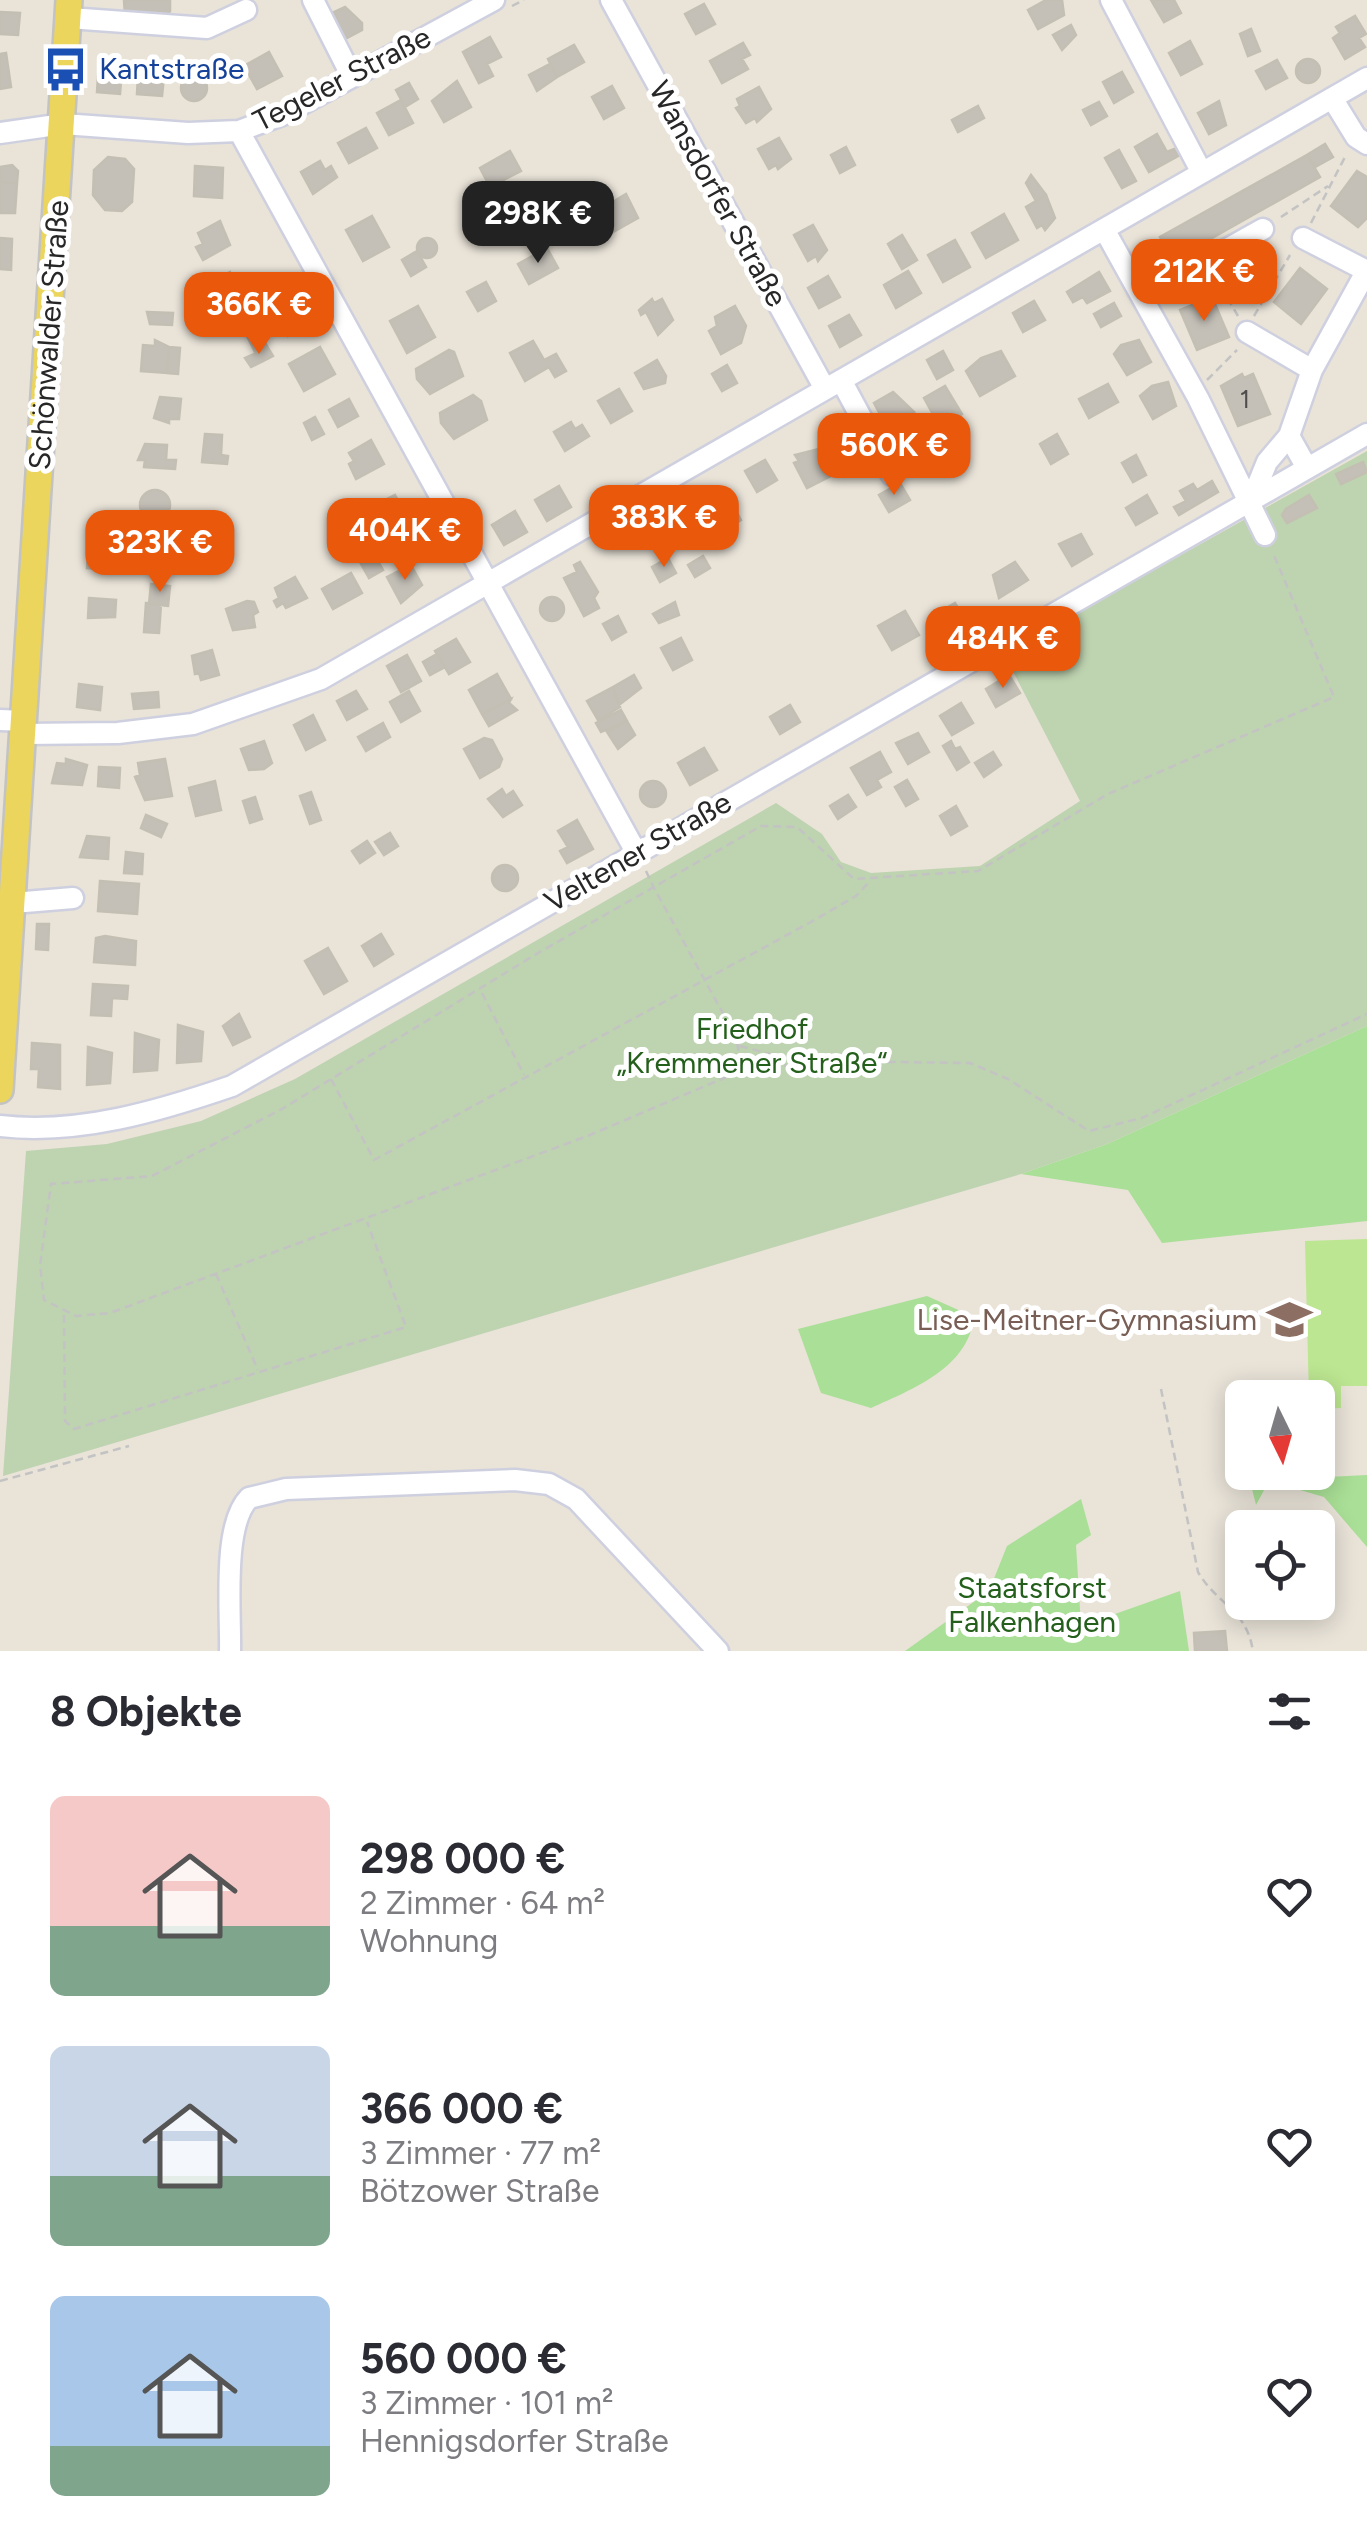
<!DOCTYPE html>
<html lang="de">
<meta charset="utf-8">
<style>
:root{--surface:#fff;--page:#f2f2f3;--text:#2b2b33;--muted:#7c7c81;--accent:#ea580c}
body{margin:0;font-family:Figtree,sans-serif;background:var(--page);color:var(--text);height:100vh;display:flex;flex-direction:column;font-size:38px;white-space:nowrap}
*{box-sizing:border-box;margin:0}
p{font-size:32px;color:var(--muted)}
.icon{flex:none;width:55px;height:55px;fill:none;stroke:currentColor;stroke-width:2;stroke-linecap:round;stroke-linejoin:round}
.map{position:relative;height:1651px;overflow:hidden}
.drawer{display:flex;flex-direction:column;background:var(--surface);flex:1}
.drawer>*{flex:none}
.needle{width:65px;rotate:175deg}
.controls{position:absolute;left:1225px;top:1380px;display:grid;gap:20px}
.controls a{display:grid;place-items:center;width:110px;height:110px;border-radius:15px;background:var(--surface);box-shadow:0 5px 25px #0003;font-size:50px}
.price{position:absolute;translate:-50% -85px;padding:0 22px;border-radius:20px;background:var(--accent);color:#fff;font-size:32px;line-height:65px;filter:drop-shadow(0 2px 5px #0008)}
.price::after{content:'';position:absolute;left:50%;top:60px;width:30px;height:22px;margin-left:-15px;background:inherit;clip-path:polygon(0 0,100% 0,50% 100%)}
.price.active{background:#222;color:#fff}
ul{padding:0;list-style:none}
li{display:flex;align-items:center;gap:30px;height:250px;padding:0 50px}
li span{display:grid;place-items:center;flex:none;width:280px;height:200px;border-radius:15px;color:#555}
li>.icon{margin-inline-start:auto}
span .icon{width:120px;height:120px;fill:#fffc;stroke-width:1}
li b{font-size:42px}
h2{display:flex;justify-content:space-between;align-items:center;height:120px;padding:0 50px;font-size:42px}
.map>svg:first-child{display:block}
.green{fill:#a9df96}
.cemetery{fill:#bed3b0}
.pitch{fill:#bce691}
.building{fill:#c4c0b8;stroke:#c4bfb3;stroke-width:2.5}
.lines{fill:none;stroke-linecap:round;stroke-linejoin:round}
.minor-casing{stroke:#ced0e0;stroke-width:25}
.major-casing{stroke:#c3c3c3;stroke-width:30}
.path{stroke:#c3c3c3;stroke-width:2.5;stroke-dasharray:8 5;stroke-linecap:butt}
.minor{stroke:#fff;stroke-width:20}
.major{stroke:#ebd55c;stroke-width:25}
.labels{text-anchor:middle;stroke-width:10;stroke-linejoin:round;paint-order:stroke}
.number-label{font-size:25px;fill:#4e4d4b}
.transit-label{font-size:30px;fill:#164399;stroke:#fff;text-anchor:start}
.street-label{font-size:30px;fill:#272727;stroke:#fff}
.park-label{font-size:30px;fill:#24601b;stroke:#fff}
.education-label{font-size:30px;fill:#785e54;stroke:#fff;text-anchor:end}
</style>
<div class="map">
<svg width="1367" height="1651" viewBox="0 0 1367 1651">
<rect width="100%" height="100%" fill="#e9e3d8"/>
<path class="green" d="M1367,1026V1221L1162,1243L1128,1190L1021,1174L1107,1144Z
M927,1296L974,1317C968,1368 913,1389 871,1408L821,1393L798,1329Z
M1318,1468L1327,1477L1367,1475V1547L1324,1497L1269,1481L1256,1505L1248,1473L1318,1472Z
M1081,1499L1091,1535L1076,1545L1081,1626L1180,1591L1189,1651H905L989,1591L1007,1546Z"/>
<path class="cemetery" d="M1367,451V1026L1107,1144L1021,1174L3,1476L26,1151L107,1144L201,1121L295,1079L776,803L822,834L841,862L871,873L980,866L1080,801L1004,654Z"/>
<path class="pitch" d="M1367,1239V1386H1341V1408L1318,1409V1398L1309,1397L1305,1241Z"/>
<path class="building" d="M124,0H170V11L165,18L125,16Z
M1046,0H1062L1064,15L1038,29L1028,10Z
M1151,0H1174L1181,13L1164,22Z
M704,4L715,24L696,34L685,14Z
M345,7L362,23V30L343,40L332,20L337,18L334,12Z
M0,12L20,13L18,35L0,34Z
M1355,16L1366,34L1359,38L1365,47L1345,59L1333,38L1340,33L1336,27Z
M1071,25L1076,35L1062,50L1053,35Z
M1251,29L1260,51L1248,56L1240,34Z
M490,37L501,57L487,64L493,76L479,83L463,52Z
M1190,41L1202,64L1181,75L1169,53Z
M743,43L750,55L742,59L748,69L722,83L710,61Z
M574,45L584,62L557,77L548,59Z
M269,52L282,76L257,89L244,66Z
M6,53L11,87L0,89V54Z
M1296 71a12 12 0 1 1 24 0a12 12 0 1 1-24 0Z
M1277,60L1287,78L1266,89L1256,71Z
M99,61L118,63V69H122L120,94L97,92Z
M550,64L557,77L537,91L529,75Z
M1122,72L1133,92L1114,103L1103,82Z
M138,74L164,76L162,96L137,94Z
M181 88a13 13 0 1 1 26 0a13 13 0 1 1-26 0Z
M457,81L471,107L444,122L432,101Z
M409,83L418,99L405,107L396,90Z
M612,86L624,108L604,119L592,97Z
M759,87L771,109L757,122L755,118L746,123L736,108L740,106L737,99Z
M401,100L413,123L389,135L377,113Z
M1219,101L1226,125L1209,134L1198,113Z
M1099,102L1107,116L1091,125L1083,110Z
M978,106L984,118L958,132L952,120Z
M366,128L377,148L349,163L338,143Z
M1157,134L1167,152L1174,149L1178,156L1149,172L1135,147Z
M779,138L791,159L778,169L776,165L769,169L758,149Z
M1325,144L1333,157L1315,167L1307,155Z
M846,147L855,165L840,173L831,155Z
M1119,150L1136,181L1122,188L1105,158Z
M510,151L521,171L490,187L480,168Z
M1307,155L1320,177L1173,260L1160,237Z
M108,157L125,159L134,169L132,202L122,211L105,210L93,195L94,170Z
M320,161L325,170L331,166L337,177L313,194L301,172Z
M12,165L18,171L17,183L0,182V167Z
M195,166L223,168L222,198L194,196Z
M1357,171L1367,177V218L1358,227L1331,206Z
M1031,175L1046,195L1036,201L1026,183Z
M0,182L17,183L15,213H0Z
M626,194L638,218L613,232L601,209Z
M1046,195L1055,218L1045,230L1042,225L1037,228L1026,207Z
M1004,214L1018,240L986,258L972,233Z
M372,216L389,247L363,261L346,230Z
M220,221L230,245L203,260L196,247L203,244L198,233Z
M813,225L827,250L818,261L816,256L808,261L794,235Z
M902,235L917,260L902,269L888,244Z
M417 248a10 10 0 1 1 20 0a10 10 0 1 1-20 0Z
M0,238L12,239L11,270L0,269Z
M955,240L970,267L943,282L928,255Z
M547,248L558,268L529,284L518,264Z
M417,251L426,267L411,276L402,260Z
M1300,268L1327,289L1301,324L1274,302Z
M908,271L921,293L896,308L884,285Z
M230,272L235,281L242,277L247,286L222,299L212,282Z
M1099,272L1110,291L1087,303L1083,297L1073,302L1067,292Z
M828,276L840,297L819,308L808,288Z
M486,282L496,301L478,311L467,292Z
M1212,297L1229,337L1197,350L1180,310Z
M295,299L309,325L288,336L275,310Z
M652,299L654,303L662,299L673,320L658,335L646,312L641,315L639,310Z
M1034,301L1045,320L1023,332L1013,313Z
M1114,303L1121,316L1101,327L1094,314Z
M418,306L435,337L407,353L390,321Z
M735,306L746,326L741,343L721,354L709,331L717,326L715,317Z
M147,312L173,313L172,325L150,324Z
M849,315L861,335L840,347L829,326Z
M257,328L268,348L256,354L246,334Z
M155,340L169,347L167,373L141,371L143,345L155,346Z
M1139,340L1151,362L1127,375L1114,354L1121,345Z
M533,341L544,360L556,354L566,371L555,377L549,367L525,381L510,353Z
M169,347L180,348L178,374L167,373Z
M320,347L335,374L304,391L289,364Z
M268,348L273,356L251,367L245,358Z
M449,350L454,352L463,376L430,394L417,379L416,369Z
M943,351L953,370L937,379L927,360Z
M1001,351L1015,376L980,396L966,371L981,358Z
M657,360L666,376L665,383L644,389L635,373Z
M727,365L737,383L722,391L712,374Z
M1242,374L1244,378L1253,374L1270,414L1238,426L1221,386Z
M1168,382L1176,406L1153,419L1140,396L1152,386Z
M1108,384L1118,402L1089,418L1079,399Z
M945,386L962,414L940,427L924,398Z
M619,389L632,411L611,423L598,401Z
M893,392L914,412L886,425L874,403Z
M473,395L481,401L487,420L454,439L441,423L440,413Z
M160,397L181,399L179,419H169V423L154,418Z
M349,399L358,416L338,427L329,410Z
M315,417L324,434L312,440L304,423Z
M571,422L575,429L582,425L589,436L565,451L554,432Z
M846,425L850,432L857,428L869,449L845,462L833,441L840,437L837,430Z
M205,434L222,435L221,455L228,456L227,464L202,462Z
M1057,434L1068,454L1051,464L1040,444Z
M371,440L384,464L356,479L349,464L354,461L349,453Z
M145,444L167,445L166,460H176L175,469L144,467L145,460H138Z
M819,449L833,475L807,488L794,463L799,461L795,455Z
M1136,455L1146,475L1133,482L1122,463Z
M765,460L777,480L757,492L745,471Z
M1363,462L1367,472L1341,484L1336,474Z
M1212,481L1218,492L1179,515L1174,507L1186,501L1180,491L1193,484L1197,490Z
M900,483L910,500L889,512L879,495Z
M559,486L571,507L547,521L535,500Z
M140 505a15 15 0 1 1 30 0a15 15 0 1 1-30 0Z
M395,495L408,518L386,530L373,506Z
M1147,495L1157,513L1136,525L1126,508Z
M1309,495L1317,508L1287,523L1282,515L1286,509Z
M730,500L741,520L721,532L709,512Z
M515,511L527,532L504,545L492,525Z
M674 534a13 13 0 1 1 26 0a13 13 0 1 1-26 0Z
M1081,534L1092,554L1072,566L1059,544Z
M89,539L122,541L120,570L87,568Z
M137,542L154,543L153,564L135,563Z
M374,554L383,570L369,578L360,562Z
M703,556L710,568L695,577L688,565Z
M668,558L676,573L660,582L652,567Z
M580,562L598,592L594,598L599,608L584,616L564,578L577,572L574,565Z
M1015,562L1028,580L999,598L993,575Z
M411,565L422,585L401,603L387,577Z
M351,573L362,593L333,609L322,589Z
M295,577L307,598L286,608L283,603L277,607L274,601L279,598L275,588Z
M151,584L170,586L168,606L149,604Z
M540 609a12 12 0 1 1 24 0a12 12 0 1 1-24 0Z
M89,598L116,600L115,617L88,618Z
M247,601L254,602L258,612L253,615L255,627L233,630L226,609Z
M675,602L679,615L659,623L653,614Z
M146,603L161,604L159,633L144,632Z
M955,603L965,620L946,631L936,614Z
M905,611L919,635L892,650L878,626Z
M618,616L626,632L612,640L603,624Z
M681,638L692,660L673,670L661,648Z
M456,639L470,662L449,674L435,651Z
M212,650L219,675L201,680L199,673L195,674L192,656Z
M437,654L445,667L430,675L423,662Z
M407,655L421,681L401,692L387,666Z
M497,674L511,699L482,714L469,690Z
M634,675L641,688L619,705L613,687Z
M1009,675L1020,693L996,707L986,689Z
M79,684L102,687L100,710L77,707Z
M613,687L620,707L598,720L587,701Z
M356,691L367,709L347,720L337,701Z
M409,691L420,711L401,722L390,702Z
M158,692L159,707L134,709L132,694Z
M511,699L509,703L517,710L489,726L482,714Z
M961,703L973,723L952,735L940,716Z
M790,705L800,722L780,734L770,717Z
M621,710L627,721L601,732L596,723Z
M313,715L325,740L306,750L294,725Z
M627,721L635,735L618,749L607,732Z
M383,723L390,737L366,751L358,737Z
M918,733L929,752L908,764L896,743Z
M484,738L492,740L502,759L499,767L480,778L464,749Z
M264,741L272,763L264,769L249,770L241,749Z
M951,741L955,749L960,747L969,762L957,770L943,746Z
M704,748L717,770L690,785L678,763Z
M880,752L891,772L877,780L881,787L867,795L851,768Z
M993,752L1001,765L984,777L975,763Z
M66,759L87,765L82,785L52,783L57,763L66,764Z
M165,759L172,796L145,800L135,777L140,775L138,763Z
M99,767L120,768L119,788L98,786Z
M907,780L918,799L906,806L895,787Z
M640 794a13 13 0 1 1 26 0a13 13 0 1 1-26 0Z
M215,781L221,810L196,816L189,788Z
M502,789L506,796L513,791L522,805L503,817L488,799Z
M311,792L321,820L310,824L300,796Z
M848,795L856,807L838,819L830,806Z
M255,797L262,819L250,823L243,801Z
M956,806L967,826L951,835L940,816Z
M146,815L167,824L161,837L141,828Z
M577,820L593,849L567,863L560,851L568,847L558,831Z
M390,833L398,846L384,855L375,842Z
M87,836L109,838L108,859L80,857Z
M367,841L375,853L360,863L352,851Z
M126,852L143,854L142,874L124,873Z
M492 878a13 13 0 1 1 26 0a13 13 0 1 1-26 0Z
M100,881L139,884L137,914L98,911Z
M37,924H49L48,950L36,949Z
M381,934L393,954L374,966L362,946Z
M105,936L136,941L135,965L94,962L96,938Z
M328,948L347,981L324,994L305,961Z
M93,984L128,986L127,999L112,998L111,1016L91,1015Z
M239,1014L250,1037L233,1045L223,1026Z
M178,1025L203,1032L201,1061L177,1063Z
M135,1033L159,1040L157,1070L134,1072Z
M32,1043L60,1045V1089L38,1087L39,1069H31Z
M88,1047L112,1053L110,1083L87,1085Z
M1225,1631L1227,1651H1195L1194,1633Z"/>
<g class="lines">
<defs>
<path id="minor" d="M313,0L352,77
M611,0L825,389
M1111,0L1201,171
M69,18L207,28L246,10
M1332,98L1356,137L1367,144
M239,131L636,852
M0,133L63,124L188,133L239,131L282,115L494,0
M1104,229L1198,398L1265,535
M1303,238L1367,271
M1143,296L1263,229
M1247,332L1312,370
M841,380L892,475
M1307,468L1289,436L1312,370L1367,270
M1251,501L1267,462L1289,436
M0,720L25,721
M24,734L118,733L193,724L321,679L1367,78
M13,903L73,898
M0,1126C79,1135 159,1111 232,1086L1367,434
M230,1651C231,1613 222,1525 249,1498L286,1489L515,1480L549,1484L576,1499L718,1651"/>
<path id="major" d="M0,1090L69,0"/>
</defs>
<use href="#minor" class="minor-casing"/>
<use href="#major" class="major-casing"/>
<path class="path" d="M512,6L524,0
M1281,217L1328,186
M1311,223L1346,155
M1214,276L1238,316
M1254,316L1290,255
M1207,380L1237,350
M646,871L654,888L736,1037L740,1059L731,1075L590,1135L110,1313L76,1316L44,1300L40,1265L51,1184L152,1176L282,1109L538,953L761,826L797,827L854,879L978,871L1108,794L1334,697L1273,553
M482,993L524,1075
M740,1046L800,1062
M733,1075L813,1061L970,1063L1008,1079L1089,1131L1142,1118L1367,1014
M331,1079L374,1160L809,923L856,896L870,881
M216,1274L258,1370
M64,1315L65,1421L74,1429L406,1327L367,1222
M1161,1389L1198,1572C1218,1606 1246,1608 1253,1651
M0,1481L129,1446"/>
<use href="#minor" class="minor"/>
<use href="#major" class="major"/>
</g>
<defs>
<symbol id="bus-bare" viewBox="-9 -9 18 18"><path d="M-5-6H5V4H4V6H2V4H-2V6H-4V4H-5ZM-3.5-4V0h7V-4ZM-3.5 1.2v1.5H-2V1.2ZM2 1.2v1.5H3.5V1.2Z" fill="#1a4fb4" stroke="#fff" stroke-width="2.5" paint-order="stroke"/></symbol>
<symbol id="school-bare" viewBox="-9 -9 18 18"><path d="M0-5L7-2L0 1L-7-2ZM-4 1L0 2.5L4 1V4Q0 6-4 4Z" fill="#8d6e63" stroke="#fff" stroke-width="2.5" paint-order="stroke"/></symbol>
</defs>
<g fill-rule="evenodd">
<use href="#bus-bare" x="34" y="38" width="63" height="63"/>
<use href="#school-bare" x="1258" y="1288" width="63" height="63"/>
</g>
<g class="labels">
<g class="number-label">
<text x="1245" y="408">1</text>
</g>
<g class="transit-label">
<text x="99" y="79">Kantstraße</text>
</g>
<g class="street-label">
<text transform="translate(342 79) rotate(-27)" y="10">Tegeler Straße</text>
<text transform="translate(718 194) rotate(61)" y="10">Wansdorfer Straße</text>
<text transform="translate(49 335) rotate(-86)" y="10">Schönwalder Straße</text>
<text transform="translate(638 852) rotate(-30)" y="10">Veltener Straße</text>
</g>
<g class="park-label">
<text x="752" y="1039">Friedhof<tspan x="752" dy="34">„Kremmener Straße“</tspan></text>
<text x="1032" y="1598">Staatsforst<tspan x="1032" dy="34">Falkenhagen</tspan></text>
</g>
<g class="education-label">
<text x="1257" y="1330">Lise-Meitner-Gymnasium</text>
</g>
</g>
</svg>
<div class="controls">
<a><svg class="needle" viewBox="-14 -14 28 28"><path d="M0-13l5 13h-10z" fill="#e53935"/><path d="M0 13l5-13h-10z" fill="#7c7c81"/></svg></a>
<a><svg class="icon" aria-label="locate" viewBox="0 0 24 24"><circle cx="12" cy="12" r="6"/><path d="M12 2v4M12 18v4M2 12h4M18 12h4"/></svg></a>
</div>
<b class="price active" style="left:538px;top:266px">298K €</b>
<b class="price" style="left:1204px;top:324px">212K €</b>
<b class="price" style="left:259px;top:357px">366K €</b>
<b class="price" style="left:894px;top:498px">560K €</b>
<b class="price" style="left:664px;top:570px">383K €</b>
<b class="price" style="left:405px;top:583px">404K €</b>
<b class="price" style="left:160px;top:595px">323K €</b>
<b class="price" style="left:1003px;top:691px">484K €</b>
</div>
<section class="drawer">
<h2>8 Objekte<svg class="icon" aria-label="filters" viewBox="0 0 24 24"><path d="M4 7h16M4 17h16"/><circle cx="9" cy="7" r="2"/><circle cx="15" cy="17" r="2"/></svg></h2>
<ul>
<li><span style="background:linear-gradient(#f6c9c9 65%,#7fa58c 0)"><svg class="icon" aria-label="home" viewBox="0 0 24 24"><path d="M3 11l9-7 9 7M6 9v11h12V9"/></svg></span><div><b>298 000 €</b><p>2 Zimmer · 64 m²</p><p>Wohnung</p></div><svg class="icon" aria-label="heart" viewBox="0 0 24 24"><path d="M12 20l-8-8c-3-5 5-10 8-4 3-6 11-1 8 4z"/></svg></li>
<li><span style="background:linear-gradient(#c9d6e8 65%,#7fa58c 0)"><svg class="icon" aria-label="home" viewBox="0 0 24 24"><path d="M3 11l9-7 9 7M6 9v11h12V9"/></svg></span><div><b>366 000 €</b><p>3 Zimmer · 77 m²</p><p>Bötzower Straße</p></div><svg class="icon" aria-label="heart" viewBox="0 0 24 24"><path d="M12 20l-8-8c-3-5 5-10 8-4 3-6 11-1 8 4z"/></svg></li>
<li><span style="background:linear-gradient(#a9c7e8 75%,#7fa58c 0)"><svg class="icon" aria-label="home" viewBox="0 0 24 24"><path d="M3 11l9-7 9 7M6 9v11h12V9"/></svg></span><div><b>560 000 €</b><p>3 Zimmer · 101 m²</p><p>Hennigsdorfer Straße</p></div><svg class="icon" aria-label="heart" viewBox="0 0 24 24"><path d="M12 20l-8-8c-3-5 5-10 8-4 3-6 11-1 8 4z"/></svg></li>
</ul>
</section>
